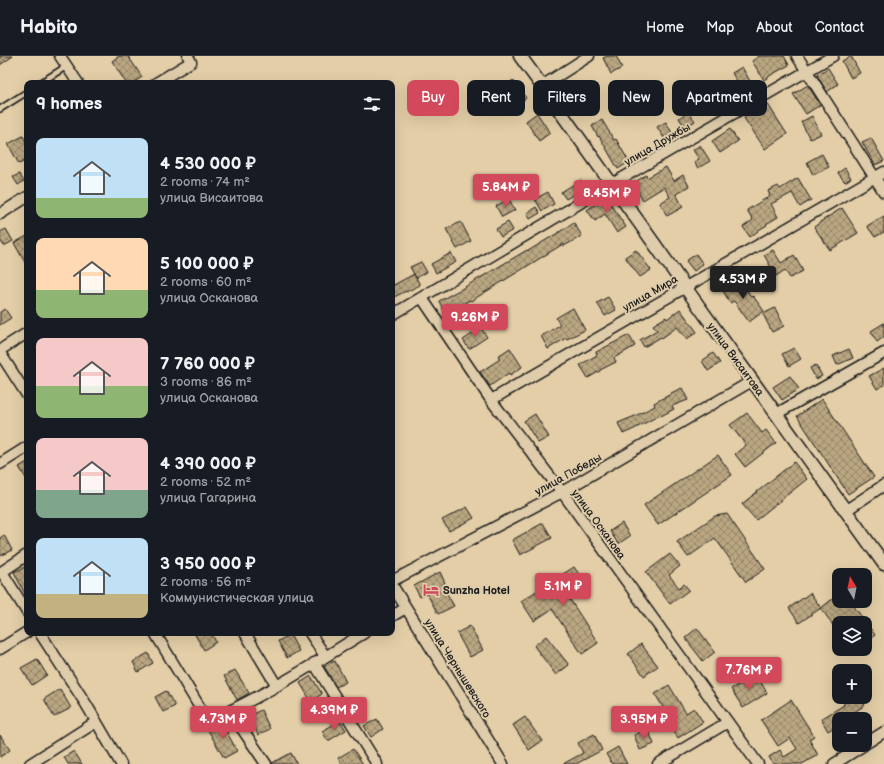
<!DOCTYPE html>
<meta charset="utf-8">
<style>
:root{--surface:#171b24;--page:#242831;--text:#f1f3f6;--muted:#9ea1a6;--line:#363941;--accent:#d1495b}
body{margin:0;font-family:"Balsamiq Sans",sans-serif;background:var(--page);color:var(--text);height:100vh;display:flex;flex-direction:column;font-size:15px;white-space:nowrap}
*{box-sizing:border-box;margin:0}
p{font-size:13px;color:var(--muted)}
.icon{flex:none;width:22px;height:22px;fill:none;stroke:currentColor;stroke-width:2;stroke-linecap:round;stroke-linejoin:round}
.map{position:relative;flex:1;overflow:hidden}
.panel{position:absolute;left:24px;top:24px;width:371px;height:556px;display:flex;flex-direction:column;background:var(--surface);border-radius:8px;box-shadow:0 4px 16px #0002}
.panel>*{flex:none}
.banner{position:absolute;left:407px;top:24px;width:380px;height:36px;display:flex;gap:8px}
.needle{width:26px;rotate:350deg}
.controls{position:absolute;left:832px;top:512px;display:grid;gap:8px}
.controls a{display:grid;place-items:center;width:40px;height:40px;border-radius:8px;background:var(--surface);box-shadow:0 4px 16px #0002;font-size:20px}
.price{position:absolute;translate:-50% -34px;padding:0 9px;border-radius:4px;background:var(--accent);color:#fff;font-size:13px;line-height:26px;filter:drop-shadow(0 1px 2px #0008)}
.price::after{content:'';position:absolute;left:50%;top:24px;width:12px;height:9px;margin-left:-6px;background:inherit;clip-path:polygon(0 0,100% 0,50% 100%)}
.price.selected{background:#222;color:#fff}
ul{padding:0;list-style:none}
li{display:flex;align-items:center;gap:12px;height:100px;padding:0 12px}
li span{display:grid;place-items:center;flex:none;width:112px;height:80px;border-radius:8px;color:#555}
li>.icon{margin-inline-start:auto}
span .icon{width:48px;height:48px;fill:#fffc;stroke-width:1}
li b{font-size:17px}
h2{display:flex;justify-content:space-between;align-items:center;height:48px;padding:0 12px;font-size:17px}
.chip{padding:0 14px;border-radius:8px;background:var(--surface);box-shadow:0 4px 16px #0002;font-size:14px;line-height:36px}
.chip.selected{background:var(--accent);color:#fff}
header{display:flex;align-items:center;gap:24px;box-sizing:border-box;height:56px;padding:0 20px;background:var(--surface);border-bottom:1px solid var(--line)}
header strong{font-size:19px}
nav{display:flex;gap:22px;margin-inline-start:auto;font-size:14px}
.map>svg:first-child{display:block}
.building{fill:url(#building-cross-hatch);stroke:#1c1c1c}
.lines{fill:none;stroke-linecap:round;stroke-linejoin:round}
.service-casing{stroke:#1c1c1c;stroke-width:8}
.minor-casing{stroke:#1c1c1c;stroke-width:13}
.tertiary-casing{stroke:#1c1c1c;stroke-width:15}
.service{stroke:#dfccaa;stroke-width:5}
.minor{stroke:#dfccaa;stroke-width:10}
.tertiary{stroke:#dfccaa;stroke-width:12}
.labels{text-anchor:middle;stroke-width:4;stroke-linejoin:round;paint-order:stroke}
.street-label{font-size:11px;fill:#1c1c1c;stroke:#dfccaa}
.poi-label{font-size:11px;font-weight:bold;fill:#1c1c1c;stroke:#dfccaa;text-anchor:start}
</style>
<header>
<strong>Habito</strong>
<nav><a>Home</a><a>Map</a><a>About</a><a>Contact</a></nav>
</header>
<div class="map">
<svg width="884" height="708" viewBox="0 0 884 708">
<defs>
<pattern id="building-cross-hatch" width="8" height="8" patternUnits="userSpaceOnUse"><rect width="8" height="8" fill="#baa681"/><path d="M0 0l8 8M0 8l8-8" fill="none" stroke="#968669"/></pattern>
</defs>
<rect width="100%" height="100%" fill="#e3cea7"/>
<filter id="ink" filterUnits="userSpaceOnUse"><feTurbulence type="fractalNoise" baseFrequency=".025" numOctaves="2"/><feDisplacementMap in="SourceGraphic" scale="8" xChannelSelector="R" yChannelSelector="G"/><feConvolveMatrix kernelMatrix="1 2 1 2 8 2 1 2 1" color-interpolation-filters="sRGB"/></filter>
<g filter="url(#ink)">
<path class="building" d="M0,0H13L0,9Z
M119,0H128L142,21L133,27H126L112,5Z
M607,0H616L622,12L611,18L603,2Z
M759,0H784L789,9L771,19L764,24L752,5Z
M851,0L860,17L851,22L842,5Z
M742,11L751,27L741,32L732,17Z
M828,12L838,28L827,36L817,19Z
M513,24L526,42L512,53L499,35Z
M586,29L591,38L576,48L570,39Z
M808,29L820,49L806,58L793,38Z
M728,33L733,42L725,46L724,44L706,53L700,43L708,38L710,43Z
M767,47L787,78L765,93L744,62Z
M688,56L695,65L685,71L679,62Z
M537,57L550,77L539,85L526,65Z
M812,60L821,78L810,83L801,66Z
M602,64L614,84L616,83L629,106L618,113L599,80L598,81L592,70Z
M666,66L672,77L664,82L657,71Z
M730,73L738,85L720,97L712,85Z
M23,80L27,88V104L19,108L8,88Z
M871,82L884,105L875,109L862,86Z
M700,89L710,105L698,112L694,106L699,103L693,94Z
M822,98L829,111L813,119L807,106Z
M666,111L674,125L683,119L689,130L676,138L683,151L667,160L660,147L670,141L664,131L643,144L632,128L646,119L647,122Z
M845,112L851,122L845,126L838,117Z
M19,118L24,125L18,129L13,121Z
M798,122L811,144L800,151L792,137L771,148L778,161L766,168L767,169L757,175H758L750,181L743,171L753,164L747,154L770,140L768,135L778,130L780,133Z
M581,124L586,131L566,143L561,136Z
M548,136L554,148L542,155L535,143Z
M606,141L626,171L617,177L605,158L595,165L587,154Z
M509,143L515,154L502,161L496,150Z
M536,151L540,157L530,163L527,157Z
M842,152L858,177L830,194L814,171L821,166H820Z
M884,160V176L875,181L867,170Z
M461,166L471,185L457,193L446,173Z
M508,166L513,174L501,181L496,173Z
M574,167L582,180L564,190L563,188L471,245L470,244L445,257L439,245L463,232L505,207L527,194L528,195Z
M6,173L13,185L4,190L0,184V176Z
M27,180V210L14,187Z
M636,194L651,214L640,221L625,201Z
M773,194L781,207L794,199L803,215L790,222L785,214L776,220L764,199Z
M451,197L456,206L436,217L431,208Z
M696,198L703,208L694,215L686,205Z
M421,206L427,216L416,222L410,211Z
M414,218L420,229L406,236V235L392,242V230Z
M740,222L751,241L753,240L764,255L749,266L734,245L730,247L722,233Z
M608,241L616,254L605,260L597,247Z
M573,252L585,274L567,283L566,282L548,293L541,280L560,269L556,262Z
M775,252L784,270L772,276L763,258Z
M5,253L11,262L0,269V256Z
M680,253L697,276L687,283L677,271L662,282L661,281L644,291L640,284L657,274L653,269L666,261L667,263Z
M884,267V281L877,286L871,275Z
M481,272L487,281L469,293L463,284Z
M629,279L635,290L614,302L616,306L600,314V315L588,322L580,309L597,299L596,296Z
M510,292L522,311L510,319L509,317L490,330L480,316L500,303L498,300Z
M794,292L801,303L789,310L782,298Z
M849,293L853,302L837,309L833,300Z
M713,297L720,307L708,315L702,305Z
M816,309L822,320L816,323L810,312Z
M884,312V329L877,333L869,320Z
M790,320L799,333L782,344L773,331Z
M682,332L688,344L672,350L674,353L661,360L660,359L634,373L623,378L618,367L635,360L655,350L654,347L671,338V337Z
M822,343L874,421L848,438L797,360Z
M747,357L762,377L766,374L776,387L745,411L735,398L746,389L730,369Z
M535,358L549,381L538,387L524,365Z
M718,399L732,419L658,469L644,449Z
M27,406V424L19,411Z
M794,406L807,423L756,464L742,448Z
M467,451L474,462L449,475L442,464Z
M727,458L765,513L746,526L715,482L688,501L677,486L715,460Z
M543,467L552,482L520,499L512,484Z
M622,467L630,480L618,488L610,475Z
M4,479L12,494L0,500V482Z
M670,498L680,510L669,519L679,532L684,528L689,534L670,548L646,516Z
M27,510V542L14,516Z
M574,511L587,530L569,542L598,587L582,598L552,553L534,565L521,545Z
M440,516L445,527L442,529L454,550L438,558L427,538L420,541L414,530Z
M810,537L821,552L799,567L789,552Z
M839,538V545H850L875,579L865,586V567H839V578L821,552Z
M470,570L483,594L470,601L457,577Z
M697,572L715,596L703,605L685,582Z
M194,577H211L216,586L204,594Z
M290,579L299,595L287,602L278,585Z
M546,580L569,609L556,619L534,590Z
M641,588L658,610L644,620L628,598Z
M148,597L153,607L138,616L133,606Z
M37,603L47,619L32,629L21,612Z
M335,605L346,626L336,631L324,610Z
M235,614L249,637L237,644L224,620Z
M756,618L767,637L743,652L731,633Z
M311,620L322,638L311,645L300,627Z
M669,629L686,657L694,652L703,666L678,682L669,668L672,666L655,638Z
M60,633L71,652L54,661L44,643Z
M166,635L175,650L163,656L155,641Z
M854,641H860L865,649L844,663H839V668L828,675L821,663L844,649L843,648Z
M791,644L814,680L809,683L818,699L802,708H773L769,701L780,694L784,701L797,693L790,682L778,690L761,664Z
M261,654L270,673L258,679L249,660Z
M525,661L542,685L529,694L513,669Z
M377,663L383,673L371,681L364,670Z
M340,665L346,674L328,685L322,675Z
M222,667L237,695L224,702L208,674Z
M648,673L654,688L640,694L634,679Z
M594,678L602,694L576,708H563L583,697L578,687Z
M0,679L10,694L0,701Z
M618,691L627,708H612L606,698Z
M353,693L363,708H342L338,702Z
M74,695L82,708H68L64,701Z
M291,697L297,708H272V707Z"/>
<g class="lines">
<defs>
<path id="service" d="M40,27L67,10
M0,53L27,36"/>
<path id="minor" d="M60,0L78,27
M797,0L884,136
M156,27L191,6L188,0
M542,30L589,0
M0,158L27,141
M422,242L491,344L562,436L758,708
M392,259L612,128L833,0
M0,294L27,277
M0,297L27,339
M491,344L884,116
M776,358L884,297
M0,408L27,391
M845,455L884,429
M2,516L27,556
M0,517L27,499
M392,525L562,436L752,325
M392,529L503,708
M392,560L406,552
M40,577L86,648L121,708
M155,577L208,665C263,641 313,608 364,577
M245,577L277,630
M310,577L325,600
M0,593L27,576
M314,607L377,708
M230,655L266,708
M865,688L884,676
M30,708L96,666
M658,708L728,666
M834,708L864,689"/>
<path id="tertiary" d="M520,0L542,30L685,231L884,508"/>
</defs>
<use href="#service" class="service-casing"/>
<use href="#minor" class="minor-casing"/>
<use href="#tertiary" class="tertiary-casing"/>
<use href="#service" class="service"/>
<use href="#minor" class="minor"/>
<use href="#tertiary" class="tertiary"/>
</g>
</g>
<defs>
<symbol id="hotel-bare" viewBox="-9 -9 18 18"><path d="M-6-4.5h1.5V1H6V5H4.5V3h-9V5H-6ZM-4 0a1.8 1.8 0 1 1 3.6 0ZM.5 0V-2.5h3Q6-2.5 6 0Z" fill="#d1495b" stroke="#dfccaa" stroke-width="2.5" paint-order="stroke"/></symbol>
</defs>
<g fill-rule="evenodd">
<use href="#hotel-bare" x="420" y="523" width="22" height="22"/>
</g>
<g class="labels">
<g class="street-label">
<text transform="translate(657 88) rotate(-30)" y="4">улица Дружбы</text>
<text transform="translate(650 237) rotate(-30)" y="4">улица Мира</text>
<text transform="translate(736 303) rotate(54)" y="4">улица Висаитова</text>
<text transform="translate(568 418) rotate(-29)" y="4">улица Победы</text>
<text transform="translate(599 468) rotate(54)" y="4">улица Осканова</text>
<text transform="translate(458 612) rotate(58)" y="4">улица Чернышевского</text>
</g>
<g class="poi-label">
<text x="443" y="538">Sunzha Hotel</text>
</g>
</g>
</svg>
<div class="controls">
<a><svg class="needle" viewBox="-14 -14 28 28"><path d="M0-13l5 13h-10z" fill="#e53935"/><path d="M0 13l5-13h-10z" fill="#9ea1a6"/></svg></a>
<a><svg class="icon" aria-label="layers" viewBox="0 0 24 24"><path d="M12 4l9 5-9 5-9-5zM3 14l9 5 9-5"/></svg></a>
<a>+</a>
<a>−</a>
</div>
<b class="price" style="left:506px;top:152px">5.84M ₽</b>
<b class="price" style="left:607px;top:158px">8.45M ₽</b>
<b class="price selected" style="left:743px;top:244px">4.53M ₽</b>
<b class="price" style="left:475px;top:282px">9.26M ₽</b>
<b class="price" style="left:563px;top:551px">5.1M ₽</b>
<b class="price" style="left:749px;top:635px">7.76M ₽</b>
<b class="price" style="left:334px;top:675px">4.39M ₽</b>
<b class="price" style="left:223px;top:684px">4.73M ₽</b>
<b class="price" style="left:644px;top:684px">3.95M ₽</b>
<div class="banner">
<a class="chip selected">Buy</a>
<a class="chip">Rent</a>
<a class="chip">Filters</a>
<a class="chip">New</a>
<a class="chip">Apartment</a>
</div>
<section class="panel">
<h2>9 homes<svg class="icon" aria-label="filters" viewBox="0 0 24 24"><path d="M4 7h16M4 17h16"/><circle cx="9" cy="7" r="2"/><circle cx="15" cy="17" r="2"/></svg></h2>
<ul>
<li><span style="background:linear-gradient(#bfe0f5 75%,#8fb573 0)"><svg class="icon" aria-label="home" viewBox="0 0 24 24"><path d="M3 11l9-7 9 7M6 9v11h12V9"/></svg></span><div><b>4 530 000 ₽</b><p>2 rooms · 74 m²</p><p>улица Висаитова</p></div></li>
<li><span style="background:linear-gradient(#ffd9b3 65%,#8fb573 0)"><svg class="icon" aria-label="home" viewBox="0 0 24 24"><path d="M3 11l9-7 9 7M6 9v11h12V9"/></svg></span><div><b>5 100 000 ₽</b><p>2 rooms · 60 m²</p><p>улица Осканова</p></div></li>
<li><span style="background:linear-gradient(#f6c9c9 60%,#8fb573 0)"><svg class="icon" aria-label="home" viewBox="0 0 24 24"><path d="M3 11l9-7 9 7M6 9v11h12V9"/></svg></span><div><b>7 760 000 ₽</b><p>3 rooms · 86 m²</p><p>улица Осканова</p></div></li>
<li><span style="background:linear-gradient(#f6c9c9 65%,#7fa58c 0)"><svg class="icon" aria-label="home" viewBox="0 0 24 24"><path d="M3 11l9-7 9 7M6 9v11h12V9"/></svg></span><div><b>4 390 000 ₽</b><p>2 rooms · 52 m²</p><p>улица Гагарина</p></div></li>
<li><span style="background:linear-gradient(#bfe0f5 70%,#c2b280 0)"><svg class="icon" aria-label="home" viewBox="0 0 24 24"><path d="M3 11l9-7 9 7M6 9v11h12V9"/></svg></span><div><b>3 950 000 ₽</b><p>2 rooms · 56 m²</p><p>Коммунистическая улица</p></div></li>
</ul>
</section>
</div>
